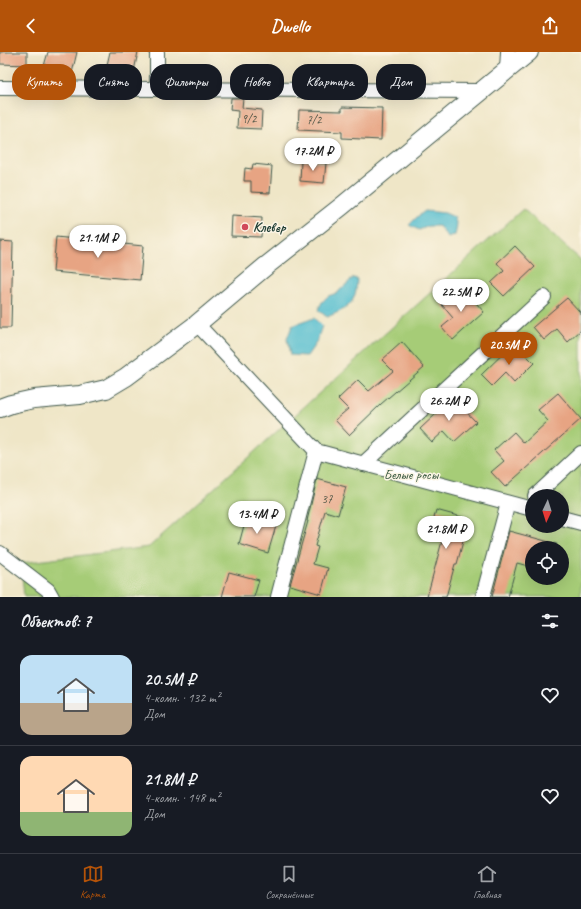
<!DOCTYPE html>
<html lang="ru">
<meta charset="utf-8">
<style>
:root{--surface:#171b24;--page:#242831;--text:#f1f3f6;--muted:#9ea1a6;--line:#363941;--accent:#b45309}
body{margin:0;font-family:Caveat,sans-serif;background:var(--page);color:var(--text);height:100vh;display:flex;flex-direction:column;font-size:15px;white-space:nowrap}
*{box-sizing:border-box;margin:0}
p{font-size:13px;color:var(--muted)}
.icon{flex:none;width:22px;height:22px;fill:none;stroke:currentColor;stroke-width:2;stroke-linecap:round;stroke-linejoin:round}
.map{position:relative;height:545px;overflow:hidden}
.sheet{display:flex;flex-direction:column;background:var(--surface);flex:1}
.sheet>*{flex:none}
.banner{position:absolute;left:12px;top:12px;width:557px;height:36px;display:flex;gap:8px}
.needle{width:26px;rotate:184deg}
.fabs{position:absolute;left:525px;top:437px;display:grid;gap:8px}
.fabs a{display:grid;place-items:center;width:44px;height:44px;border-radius:50%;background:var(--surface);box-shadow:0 4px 16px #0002;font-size:20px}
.price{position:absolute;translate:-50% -34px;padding:0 9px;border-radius:14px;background:#fff;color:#222;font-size:13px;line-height:26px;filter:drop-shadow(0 1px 2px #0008)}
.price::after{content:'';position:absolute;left:50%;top:24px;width:12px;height:9px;margin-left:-6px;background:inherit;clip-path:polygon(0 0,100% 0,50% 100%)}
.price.on{background:var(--accent);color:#fff}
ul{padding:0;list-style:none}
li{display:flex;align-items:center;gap:12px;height:100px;padding:0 20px}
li+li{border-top:1px solid var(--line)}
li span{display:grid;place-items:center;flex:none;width:112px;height:80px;border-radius:12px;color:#555}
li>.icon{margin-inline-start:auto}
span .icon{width:48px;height:48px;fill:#fffc;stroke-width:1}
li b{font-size:17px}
h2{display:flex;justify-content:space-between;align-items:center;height:48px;padding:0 20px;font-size:17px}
.tag{padding:0 14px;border-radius:16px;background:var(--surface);box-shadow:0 4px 16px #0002;font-size:14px;line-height:36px}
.tag.on{background:var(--accent);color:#fff}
header{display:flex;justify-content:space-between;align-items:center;height:52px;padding:0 20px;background:var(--accent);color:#fff;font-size:18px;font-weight:700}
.tab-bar{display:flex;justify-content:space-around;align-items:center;height:56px;border-top:1px solid var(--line);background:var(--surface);font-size:11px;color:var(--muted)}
.tab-bar a{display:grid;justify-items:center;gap:2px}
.tab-bar .on{color:var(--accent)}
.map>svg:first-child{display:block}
.green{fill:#a6cc77;stroke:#628456;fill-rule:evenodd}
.water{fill:#53bdcf;stroke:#397d82}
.building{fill:#e7a483}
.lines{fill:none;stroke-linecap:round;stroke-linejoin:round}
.minor-casing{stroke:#3e564a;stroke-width:16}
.tertiary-casing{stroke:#3e564a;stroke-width:20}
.minor{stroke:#fff;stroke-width:14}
.tertiary{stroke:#fff;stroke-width:18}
.poi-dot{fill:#d1495b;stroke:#fcf5e5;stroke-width:1.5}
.labels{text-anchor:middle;stroke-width:3;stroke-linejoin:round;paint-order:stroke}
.number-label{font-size:12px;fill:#515748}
.poi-label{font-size:14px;font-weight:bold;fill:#1f3d34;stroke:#fcf5e5;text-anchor:start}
.park-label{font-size:14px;fill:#3a5a41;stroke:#fcf5e5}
</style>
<header><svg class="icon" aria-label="back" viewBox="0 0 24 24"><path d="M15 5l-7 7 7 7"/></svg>Dwello<svg class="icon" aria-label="share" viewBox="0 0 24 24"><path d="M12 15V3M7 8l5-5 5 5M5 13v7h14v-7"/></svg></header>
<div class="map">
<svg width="581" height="545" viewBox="0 0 581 545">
<rect width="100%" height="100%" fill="#fcf5e5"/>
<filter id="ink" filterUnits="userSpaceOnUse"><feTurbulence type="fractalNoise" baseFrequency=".025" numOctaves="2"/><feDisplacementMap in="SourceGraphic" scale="8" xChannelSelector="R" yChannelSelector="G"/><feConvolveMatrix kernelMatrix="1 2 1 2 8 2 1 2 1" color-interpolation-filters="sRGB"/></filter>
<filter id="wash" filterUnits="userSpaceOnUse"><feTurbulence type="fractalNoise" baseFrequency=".012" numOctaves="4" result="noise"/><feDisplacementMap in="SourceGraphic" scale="16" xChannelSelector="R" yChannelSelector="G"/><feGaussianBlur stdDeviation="0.9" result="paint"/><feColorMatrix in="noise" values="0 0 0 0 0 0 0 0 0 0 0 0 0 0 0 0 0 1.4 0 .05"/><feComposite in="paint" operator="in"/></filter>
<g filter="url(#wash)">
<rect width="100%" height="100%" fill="#efe6c7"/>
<path class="green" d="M523,157L581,208V545H24L21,511L149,495ZM532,444H562V474H532ZM532,496H562V526H532Z"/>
<path class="water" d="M425,159L445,161L454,165L457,174L455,183L448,186L439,174H429L419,178L409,173L417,165Z
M353,226L357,227C356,252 349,256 327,265L318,258L322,250L328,244L337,241Z
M314,266L322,274L316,291L307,304L290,303L287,287L292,274Z"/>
<g id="blocks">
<path class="building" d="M0,0H27V13L0,12Z
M48,0H77L72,21L44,14Z
M110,0H138L134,19L107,13Z
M231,46H243L242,56L262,58L261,77L237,76L238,59L230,58Z
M342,55L382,56L381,88L342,86V80L298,78L299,58L342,59Z
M301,109L326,111L324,131L300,129Z
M253,112L272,114L270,141L251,140V129H244L245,116L252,117Z
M232,164L262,166L261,185L231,184Z
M56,185L143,194L140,228L53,220Z
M0,189L13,190L11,276H0Z
M515,194L535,215L504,244L491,231L504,219L497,211Z
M462,235L484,260L453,288L442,275L453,266L442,253Z
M567,246L581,261V278L568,290L557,277L544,288L533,275Z
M402,290L424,315L381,352L349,383L335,368L348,357L338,347L358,328L369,339L393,319L382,308Z
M514,291L534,311L514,331L505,321L492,334L481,323Z
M558,341L581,367L505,435L491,420L504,409L494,398L514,380L524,391L548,369L538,358Z
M453,346L476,370L454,390L444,379L432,390L420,377Z
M317,427L346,435L338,463L325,459L315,494L318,495L313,512L328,516L321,542L290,533L308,469H307Z
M436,458L469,467L457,512H455L446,545H427L442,489L429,485Z
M246,466L276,474L268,501L239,492Z
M509,479L557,492L556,496H532V515L517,511L508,545H492Z
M229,520L259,528L254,545H222Z"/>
</g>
</g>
<g filter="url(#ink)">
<use href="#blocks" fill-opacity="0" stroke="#3e564a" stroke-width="1"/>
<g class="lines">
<defs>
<path id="minor" d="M507,17L508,0
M0,36L157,37L481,39
M157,37V0
M197,272L316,399L532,457
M363,412L544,245
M535,444L581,401
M562,466L581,471
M0,501L48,538L52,545
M483,544L508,451
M278,545L316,399"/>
<path id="tertiary" d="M0,356L11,352L34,347L80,343L106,337L126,325L197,272L266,214L342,154L529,0"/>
</defs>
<use href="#minor" class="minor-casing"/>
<use href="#tertiary" class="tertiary-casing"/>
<use href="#minor" class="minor"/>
<use href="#tertiary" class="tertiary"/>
</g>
</g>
<circle class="poi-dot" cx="245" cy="175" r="4"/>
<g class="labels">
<g class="number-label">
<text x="249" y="71">9/2</text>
<text x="314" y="72">7/2</text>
<text x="327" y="451">37</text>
</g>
<g class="poi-label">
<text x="253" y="180">Клевер</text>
</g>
<g class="park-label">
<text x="411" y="427">Белые росы</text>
</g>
</g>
</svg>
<div class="fabs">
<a><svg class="needle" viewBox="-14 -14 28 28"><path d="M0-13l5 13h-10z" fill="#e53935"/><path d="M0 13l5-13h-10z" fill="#9ea1a6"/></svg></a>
<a><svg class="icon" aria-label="locate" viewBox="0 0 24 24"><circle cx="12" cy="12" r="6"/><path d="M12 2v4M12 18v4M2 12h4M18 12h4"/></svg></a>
</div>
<b class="price" style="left:313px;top:120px">17.2M ₽</b>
<b class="price" style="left:98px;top:207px">21.1M ₽</b>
<b class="price" style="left:461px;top:261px">22.5M ₽</b>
<b class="price on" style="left:509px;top:314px">20.5M ₽</b>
<b class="price" style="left:449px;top:370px">26.2M ₽</b>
<b class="price" style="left:257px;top:483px">13.4M ₽</b>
<b class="price" style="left:446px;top:498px">21.8M ₽</b>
<div class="banner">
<a class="tag on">Купить</a>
<a class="tag">Снять</a>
<a class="tag">Фильтры</a>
<a class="tag">Новое</a>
<a class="tag">Квартира</a>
<a class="tag">Дом</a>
</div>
</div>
<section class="sheet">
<h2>Объектов: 7<svg class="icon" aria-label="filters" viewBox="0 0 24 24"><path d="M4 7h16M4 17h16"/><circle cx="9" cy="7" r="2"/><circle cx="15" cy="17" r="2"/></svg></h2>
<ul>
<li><span style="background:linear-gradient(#bfe0f5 60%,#b9a48a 0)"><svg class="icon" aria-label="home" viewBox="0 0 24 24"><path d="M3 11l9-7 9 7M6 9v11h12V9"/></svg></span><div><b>20.5M ₽</b><p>4-комн. · 132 m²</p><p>Дом</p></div><svg class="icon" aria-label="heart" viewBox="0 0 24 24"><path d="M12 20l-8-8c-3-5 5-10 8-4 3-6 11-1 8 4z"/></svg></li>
<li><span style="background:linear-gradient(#ffd9b3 70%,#8fb573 0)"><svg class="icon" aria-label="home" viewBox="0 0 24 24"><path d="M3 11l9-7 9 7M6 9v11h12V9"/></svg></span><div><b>21.8M ₽</b><p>4-комн. · 148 m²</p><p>Дом</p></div><svg class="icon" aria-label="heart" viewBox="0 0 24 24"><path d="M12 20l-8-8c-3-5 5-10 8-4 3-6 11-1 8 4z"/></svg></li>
</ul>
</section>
<nav class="tab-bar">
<a class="on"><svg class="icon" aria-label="map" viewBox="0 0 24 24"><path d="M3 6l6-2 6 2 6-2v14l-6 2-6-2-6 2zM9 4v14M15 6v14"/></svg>Карта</a>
<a><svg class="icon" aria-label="saved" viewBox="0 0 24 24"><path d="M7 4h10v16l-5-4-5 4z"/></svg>Сохранённые</a>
<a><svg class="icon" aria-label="home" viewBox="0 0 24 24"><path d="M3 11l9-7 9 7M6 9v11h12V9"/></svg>Главная</a>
</nav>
